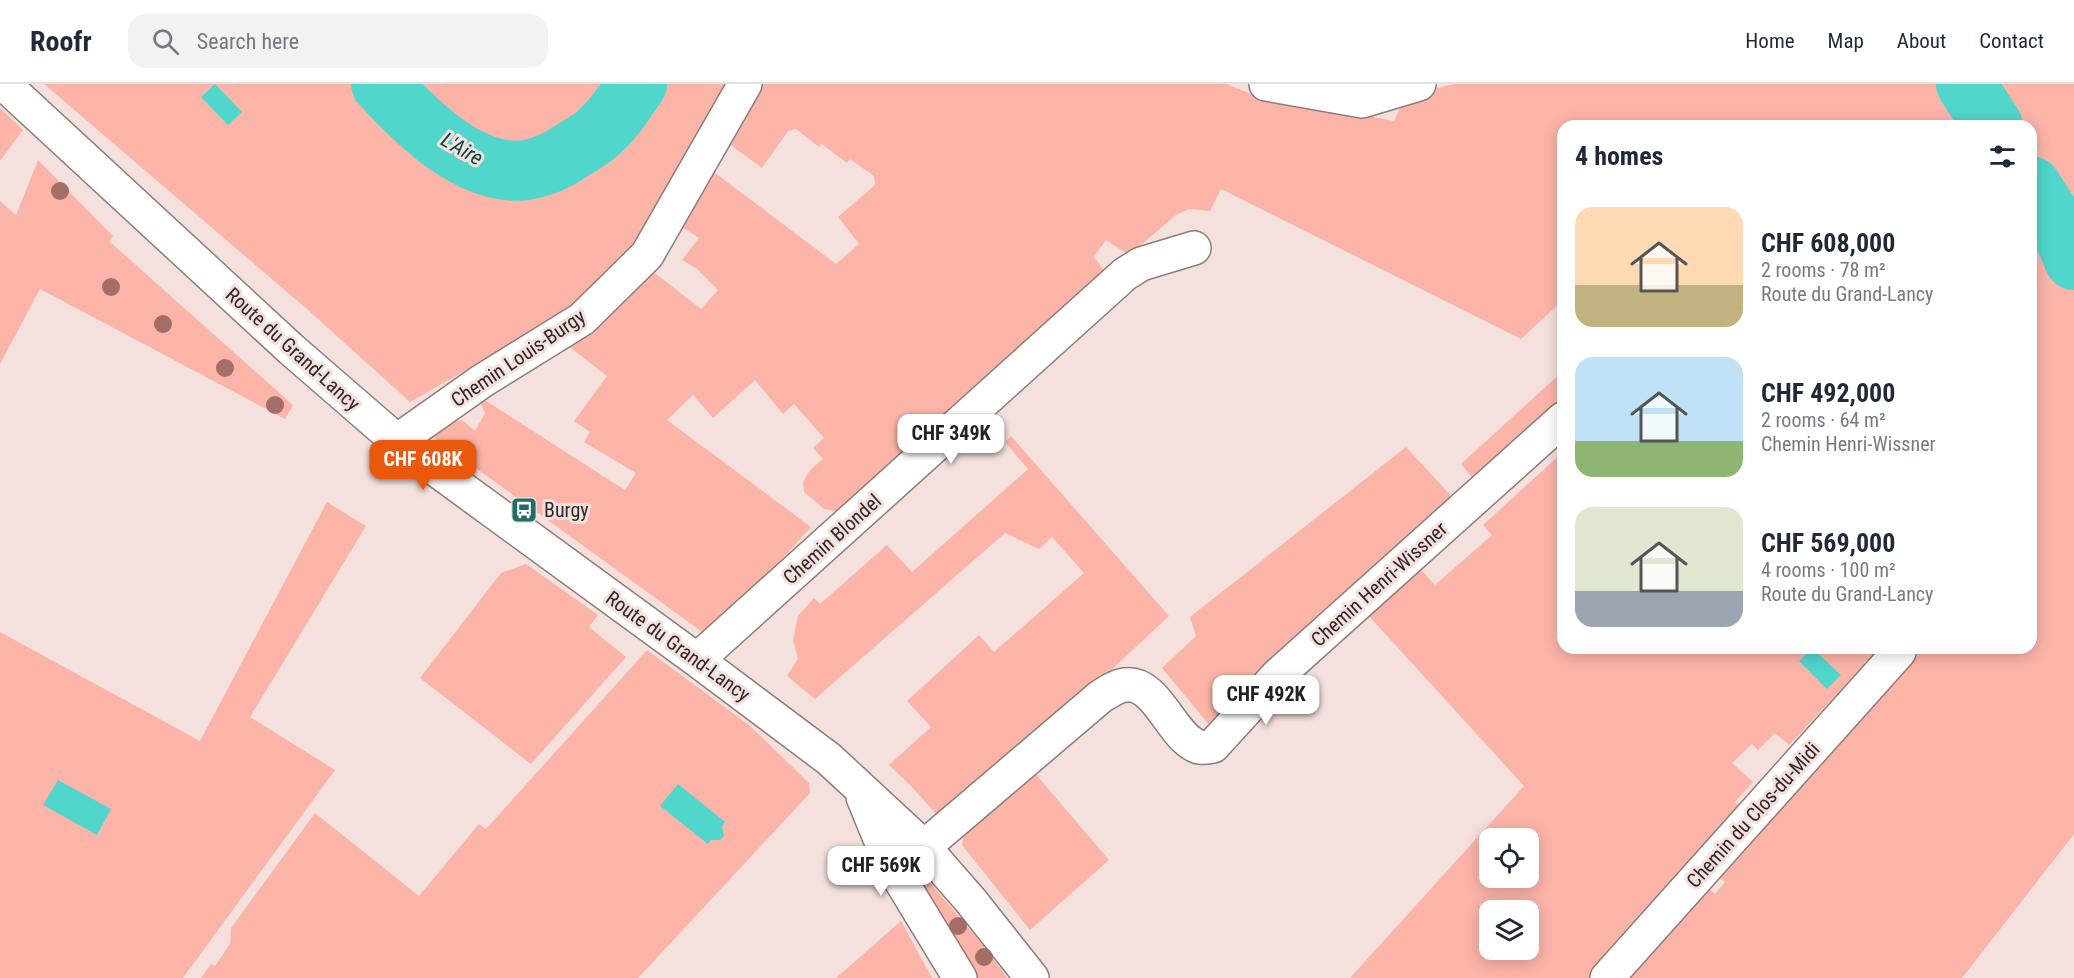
<!DOCTYPE html>
<meta charset="utf-8">
<style>
:root{--surface:#fff;--page:#f2f2f3;--text:#1f2937;--muted:#747a83;--line:#e0e1e3;--accent:#ea580c}
body{margin:0;font-family:"Roboto Condensed",sans-serif;background:var(--page);color:var(--text);height:100vh;display:flex;flex-direction:column;font-size:22px;white-space:nowrap}
*{box-sizing:border-box;margin:0}
p{font-size:20px;color:var(--muted)}
.icon{flex:none;width:33px;height:33px;fill:none;stroke:currentColor;stroke-width:2;stroke-linecap:round;stroke-linejoin:round}
.map{position:relative;flex:1;overflow:hidden}
.side{position:absolute;left:1557px;top:36px;width:480px;height:534px;display:flex;flex-direction:column;background:var(--surface);border-radius:18px;box-shadow:0 3px 15px #0003}
.side>*{flex:none}
.controls{position:absolute;left:1479px;top:744px;display:grid;gap:12px}
.controls a{display:grid;place-items:center;width:60px;height:60px;border-radius:12px;background:var(--surface);box-shadow:0 3px 15px #0003;font-size:30px}
.price{position:absolute;translate:-50% -51px;padding:0 14px;border-radius:12px;background:#fff;color:#222;font-size:20px;line-height:39px;filter:drop-shadow(0 2px 3px #0008)}
.price::after{content:'';position:absolute;left:50%;top:36px;width:18px;height:14px;margin-left:-9px;background:inherit;clip-path:polygon(0 0,100% 0,50% 100%)}
.price.active{background:var(--accent);color:#fff}
ul{padding:0;list-style:none}
li{display:flex;align-items:center;gap:18px;height:150px;padding:0 18px}
li span{display:grid;place-items:center;flex:none;width:168px;height:120px;border-radius:18px;color:#555}
li>.icon{margin-inline-start:auto}
span .icon{width:72px;height:72px;fill:#fffc;stroke-width:1}
li b{font-size:26px}
h2{display:flex;justify-content:space-between;align-items:center;height:72px;padding:0 18px;font-size:26px}
header{display:flex;align-items:center;gap:36px;box-sizing:border-box;height:84px;padding:0 30px;background:var(--surface);border-bottom:2px solid var(--line)}
header strong{font-size:28px}
nav{display:flex;gap:33px;margin-inline-start:auto;font-size:21px}
.search{width:420px;height:54px;background:var(--page);display:flex;align-items:center;gap:15px;box-sizing:border-box;padding:0 21px;border-radius:18px;color:var(--muted);font-size:22px}
.map>svg:first-child{display:block}
.green{fill:#fcb4a9;fill-rule:evenodd}
.water{fill:#51d6cc}
.lines{fill:none;stroke-linecap:round;stroke-linejoin:round}
.river{stroke:#51d6cc;stroke-width:60}
.minor-casing{stroke:#8e7c79;stroke-width:36}
.minor{stroke:#fff;stroke-width:33}
.tree{fill:#a46d68}
.labels{text-anchor:middle;stroke-width:6;stroke-linejoin:round;paint-order:stroke}
.street-label{font-size:20px;fill:#302827;stroke:#f4e0dc}
.poi-label{font-size:20px;fill:#302827;stroke:#f4e0dc;text-anchor:start}
.water-label{font-size:21px;font-style:italic;fill:#084641;stroke:#f4e0dc}
</style>
<header>
<strong>Roofr</strong>
<div class="search"><svg class="icon" aria-label="search" viewBox="0 0 24 24"><circle cx="10" cy="10" r="6"/><path d="M15 15l6 6"/></svg>Search here</div>
<nav><a>Home</a><a>Map</a><a>About</a><a>Contact</a></nav>
</header>
<div class="map">
<svg width="2074" height="894" viewBox="0 0 2074 894">
<rect width="100%" height="100%" fill="#f4e0dc"/>
<path class="green" d="M44,0H732L634,174L578,219L517,257L410,318L308,226Z
M759,0H1226L1254,11L1394,37L1403,17L1411,10L1454,0H2074V750L1962,894H1620L1703,799L1715,810L1725,798L1713,788L1912,564H2031V42H1563V216L1521,255L1221,105L1210,127L1189,125L1176,131L1129,171L1106,156L1094,173L1107,190L839,428L824,425L804,408L803,398L810,386L823,375L813,364L824,354L794,320L783,330L755,296L713,334L693,311L667,336L811,443L764,495L705,550L429,350L445,339L462,336L475,347L485,329L477,311L625,406L636,389L584,358L590,348L574,337L607,292L567,261L647,183L701,225L718,206L697,185L682,176L699,154L676,139L707,83L836,180L859,160L838,133L875,101L874,92L850,75L847,79L822,60L819,63L796,45L788,47L762,84L725,57Z
M0,24L23,46L0,77Z
M38,76L113,152L109,157L293,321L285,335L40,205L0,280V117L16,131Z
M1563,287V315L1474,396L1461,380Z
M1011,352L1169,532L1092,604L938,732L911,702L889,681L931,643L907,617L979,551L994,568L1084,489L1052,453L1039,465L1005,449L815,615L787,592L798,575L793,556L798,532L814,514L820,520L887,461L912,488L1028,385L1005,358Z
M1406,363L1454,415L1210,642L1162,584L1196,552L1190,533Z
M1563,368V564H1889L1864,578V585L1855,591L1789,661L1775,649L1758,666L1752,660L1732,679L1753,698L1735,718L1743,725L1592,894H1350L1524,702L1368,531L1419,484L1435,501L1492,451L1483,441ZM1490,754H1528V794H1490ZM1490,826H1528V866H1490Z
M327,418L366,442L250,633L335,686L183,894H0V548L200,657Z
M526,480L598,531L589,543L626,573L531,680L420,594L501,489Z
M647,566L749,641L809,699L810,709L638,894H201L211,880L215,882L230,860L231,844L315,729L419,812L479,740L486,745Z
M1034,688L1109,776L1030,846L962,761L965,742Z
M910,775L988,867L1007,894H973L912,795Z
M901,837L932,894H836Z"/>
<path class="water" d="M215,0L242,28L228,41L201,13Z
M1812,564L1841,591L1827,605L1799,577Z
M58,696L111,725L97,751L43,721Z
M678,700L725,738L722,743L724,752L720,756H711L708,760L660,722Z"/>
<g class="lines">
<path class="river" d="M381,0C415,37 471,94 527,86C544,83 560,75 573,66C582,60 593,55 600,47C615,34 626,16 637,0
M1966,0L1993,42
M2031,102L2065,154L2074,176"/>
<defs>
<path id="minor" d="M4,0L292,266L397,357L697,576L829,675L924,763L971,817L1032,894
M1266,0L1362,17L1419,0
M397,357L482,297L582,235L647,171L745,0
M697,576L1125,190L1141,180L1194,164
M863,713L890,779L960,894
M924,763L1100,613C1108,608 1116,602 1125,601C1158,597 1171,654 1199,663C1203,664 1208,663 1213,662L1278,591L1563,335
M1607,894L1899,568"/>
</defs>
<use href="#minor" class="minor-casing"/>
<use href="#minor" class="minor"/>
</g>
<g class="tree">
<circle cx="60" cy="107" r="9"/>
<circle cx="111" cy="203" r="9"/>
<circle cx="163" cy="240" r="9"/>
<circle cx="225" cy="284" r="9"/>
<circle cx="275" cy="321" r="9"/>
<circle cx="958" cy="842" r="9"/>
<circle cx="984" cy="873" r="9"/>
</g>
<defs>
<symbol id="bus-square" viewBox="-11 -11 22 22"><rect x="-9" y="-9" width="18" height="18" rx="4" fill="#216c66" stroke="#f4e0dc"/><path d="M-5-6H5V4H4V6H2V4H-2V6H-4V4H-5ZM-3.5-4V0h7V-4ZM-3.5 1.2v1.5H-2V1.2ZM2 1.2v1.5H3.5V1.2Z" fill="#fff"/></symbol>
</defs>
<g fill-rule="evenodd">
<use href="#bus-square" x="509" y="411" width="30" height="30"/>
</g>
<g class="labels">
<g class="street-label">
<text transform="translate(293 265) rotate(42)" y="7">Route du Grand-Lancy</text>
<text transform="translate(518 274) rotate(-34)" y="7">Chemin Louis-Burgy</text>
<text transform="translate(832 455) rotate(-42)" y="7">Chemin Blondel</text>
<text transform="translate(1379 500) rotate(-42)" y="7">Chemin Henri-Wissner</text>
<text transform="translate(678 562) rotate(36)" y="7">Route du Grand-Lancy</text>
<text transform="translate(1753 731) rotate(-48)" y="7">Chemin du Clos-du-Midi</text>
</g>
<g class="poi-label">
<text x="544" y="433">Burgy</text>
</g>
<g class="water-label">
<text transform="translate(462 65) rotate(30)" y="7">L'Aire</text>
</g>
</g>
</svg>
<div class="controls">
<a><svg class="icon" aria-label="locate" viewBox="0 0 24 24"><circle cx="12" cy="12" r="6"/><path d="M12 2v4M12 18v4M2 12h4M18 12h4"/></svg></a>
<a><svg class="icon" aria-label="layers" viewBox="0 0 24 24"><path d="M12 4l9 5-9 5-9-5zM3 14l9 5 9-5"/></svg></a>
</div>
<b class="price" style="left:951px;top:381px">CHF 349K</b>
<b class="price active" style="left:423px;top:407px">CHF 608K</b>
<b class="price" style="left:1266px;top:642px">CHF 492K</b>
<b class="price" style="left:881px;top:813px">CHF 569K</b>
<section class="side">
<h2>4 homes<svg class="icon" aria-label="filters" viewBox="0 0 24 24"><path d="M4 7h16M4 17h16"/><circle cx="9" cy="7" r="2"/><circle cx="15" cy="17" r="2"/></svg></h2>
<ul>
<li><span style="background:linear-gradient(#ffd9b3 65%,#c2b280 0)"><svg class="icon" aria-label="home" viewBox="0 0 24 24"><path d="M3 11l9-7 9 7M6 9v11h12V9"/></svg></span><div><b>CHF 608,000</b><p>2 rooms · 78 m²</p><p>Route du Grand-Lancy</p></div></li>
<li><span style="background:linear-gradient(#bfe0f5 70%,#8fb573 0)"><svg class="icon" aria-label="home" viewBox="0 0 24 24"><path d="M3 11l9-7 9 7M6 9v11h12V9"/></svg></span><div><b>CHF 492,000</b><p>2 rooms · 64 m²</p><p>Chemin Henri-Wissner</p></div></li>
<li><span style="background:linear-gradient(#dfe7d0 70%,#9aa5b1 0)"><svg class="icon" aria-label="home" viewBox="0 0 24 24"><path d="M3 11l9-7 9 7M6 9v11h12V9"/></svg></span><div><b>CHF 569,000</b><p>4 rooms · 100 m²</p><p>Route du Grand-Lancy</p></div></li>
</ul>
</section>
</div>
